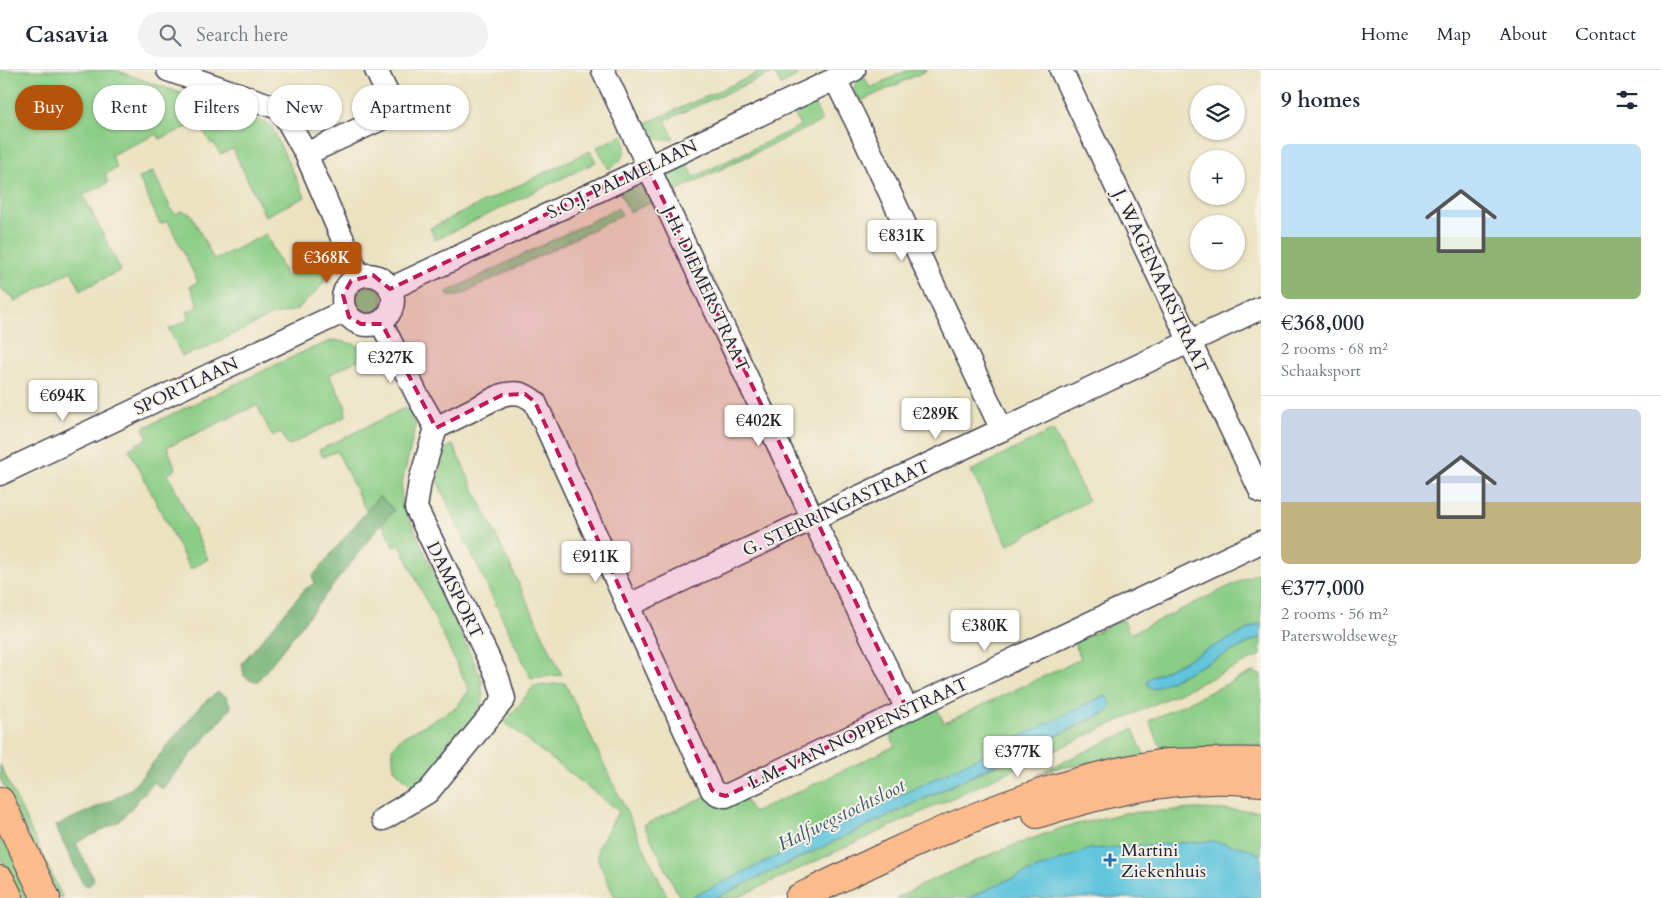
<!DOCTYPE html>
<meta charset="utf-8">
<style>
:root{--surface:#fff;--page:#f2f2f3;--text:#1f2937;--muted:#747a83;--line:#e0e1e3;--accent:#b45309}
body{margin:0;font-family:Cardo,serif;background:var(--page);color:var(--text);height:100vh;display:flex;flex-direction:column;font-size:19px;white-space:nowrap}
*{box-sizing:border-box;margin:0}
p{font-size:16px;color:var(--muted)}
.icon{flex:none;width:28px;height:28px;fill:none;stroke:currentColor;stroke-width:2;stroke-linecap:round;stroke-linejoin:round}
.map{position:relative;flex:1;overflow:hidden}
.details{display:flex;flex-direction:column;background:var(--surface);width:400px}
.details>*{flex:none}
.guide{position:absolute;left:15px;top:15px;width:475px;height:45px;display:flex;gap:10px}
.fabs{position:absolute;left:1190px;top:15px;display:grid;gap:10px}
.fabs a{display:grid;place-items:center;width:55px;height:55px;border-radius:50%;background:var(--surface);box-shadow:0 1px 4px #0004;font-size:25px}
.price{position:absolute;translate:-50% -42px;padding:0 11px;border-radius:5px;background:#fff;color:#222;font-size:16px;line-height:32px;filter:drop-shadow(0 1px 2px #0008)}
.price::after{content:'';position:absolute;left:50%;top:30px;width:15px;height:11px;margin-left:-8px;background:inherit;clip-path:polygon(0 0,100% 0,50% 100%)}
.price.selected{background:var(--accent);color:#fff}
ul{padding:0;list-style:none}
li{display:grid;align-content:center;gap:10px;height:265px;padding:0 20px}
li+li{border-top:1px solid var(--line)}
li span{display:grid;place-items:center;height:155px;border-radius:8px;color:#555}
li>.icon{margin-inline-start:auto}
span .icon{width:90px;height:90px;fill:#fffc;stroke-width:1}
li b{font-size:21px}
h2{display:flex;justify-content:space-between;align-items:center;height:60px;padding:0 20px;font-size:21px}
.tag{padding:0 18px;border-radius:22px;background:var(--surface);box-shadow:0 1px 4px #0004;font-size:18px;line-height:45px}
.tag.selected{background:var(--accent);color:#fff}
header{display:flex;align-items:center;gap:30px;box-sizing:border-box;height:70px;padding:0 25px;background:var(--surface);border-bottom:1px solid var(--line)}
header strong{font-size:24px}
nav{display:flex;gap:28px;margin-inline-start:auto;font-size:18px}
.search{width:350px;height:45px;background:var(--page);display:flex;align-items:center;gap:12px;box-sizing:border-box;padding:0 18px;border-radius:28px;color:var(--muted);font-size:19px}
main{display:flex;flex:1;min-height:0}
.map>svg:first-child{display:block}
.green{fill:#8acd85;stroke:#567860}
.forest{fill:#6fb072;stroke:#486956}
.water{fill:#60c5dd;stroke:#41748c}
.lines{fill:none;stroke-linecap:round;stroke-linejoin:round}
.minor-casing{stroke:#403f4f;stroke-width:25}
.major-casing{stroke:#403f4f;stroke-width:30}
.minor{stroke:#fff;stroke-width:22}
.major{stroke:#fbbb8c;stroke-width:28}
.marked{fill:#c2185b;fill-opacity:0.2;stroke:#c2185b;stroke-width:4;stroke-dasharray:10 6;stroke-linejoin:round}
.poi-dot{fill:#1f6fb2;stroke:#f7f3e8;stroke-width:2}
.labels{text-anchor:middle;stroke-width:4;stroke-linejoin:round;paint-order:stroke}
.street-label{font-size:18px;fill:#22223b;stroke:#f7f3e8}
.poi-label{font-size:18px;fill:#22223b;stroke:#f7f3e8;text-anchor:start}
.water-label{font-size:19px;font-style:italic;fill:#35536c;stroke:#f7f3e8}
</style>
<header>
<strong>Casavia</strong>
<div class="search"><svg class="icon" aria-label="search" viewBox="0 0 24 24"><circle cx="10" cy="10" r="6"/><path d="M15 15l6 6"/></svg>Search here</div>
<nav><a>Home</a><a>Map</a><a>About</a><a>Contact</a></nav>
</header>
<main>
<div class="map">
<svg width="1261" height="828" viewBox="0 0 1261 828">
<rect width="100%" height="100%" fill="#f7f3e8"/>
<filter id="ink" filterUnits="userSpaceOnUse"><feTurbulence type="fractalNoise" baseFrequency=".02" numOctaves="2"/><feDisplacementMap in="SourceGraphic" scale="10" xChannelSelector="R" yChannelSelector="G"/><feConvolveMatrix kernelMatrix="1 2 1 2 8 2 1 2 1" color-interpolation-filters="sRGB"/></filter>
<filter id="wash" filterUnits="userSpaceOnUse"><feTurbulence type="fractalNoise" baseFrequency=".0096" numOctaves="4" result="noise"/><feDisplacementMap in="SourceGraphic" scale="20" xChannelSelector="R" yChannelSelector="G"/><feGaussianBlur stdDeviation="1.12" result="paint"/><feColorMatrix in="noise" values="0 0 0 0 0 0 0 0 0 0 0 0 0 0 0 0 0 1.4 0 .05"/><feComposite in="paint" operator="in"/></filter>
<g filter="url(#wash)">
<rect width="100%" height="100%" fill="#ebe2c1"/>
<path class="green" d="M0,0H115L266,53L272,58L305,127L265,146L233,79L220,84L214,73L211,74L199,52L160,69L157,64L111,85L117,98L105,104L108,113L83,125L121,200L81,220L71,201L15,232L13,227L0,218Z
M765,0H794L797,7L781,15L774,2L665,50L674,68C661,73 648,67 642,55Z
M908,0H928L857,33C853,20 852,14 863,4L870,18Z
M812,29L822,51L673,122L668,107L675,93L684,88L694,107L800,56L792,39Z
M623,65C628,81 623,91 609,99L597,77Z
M590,81L596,92L435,170L430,158Z
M153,101L172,141L176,144L181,141L191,144L214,190L266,164L286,206L329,184L330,200L327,208L317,221L296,240L271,246L203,279L182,286L169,259L190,249L187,242L199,236L190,216L198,212L168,151L160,154L139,108Z
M640,113L647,116L656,130L630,142L618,120Z
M618,138L622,145L458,226H449L447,222Z
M355 230a14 14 0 1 1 28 0a14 14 0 1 1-28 0Z
M334,270L354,274L373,282L329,305L345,335L346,346L288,376L281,362L272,366L257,335L167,377L176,399L168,404L208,489L190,499L129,379L148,368L143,358L305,281Z
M405,338L409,340L416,354L401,418L402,432L481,608L483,627L479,643L421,716L411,715L394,699L392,678L401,668L456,638L469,620L400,475L394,477L382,453L394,440L379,426L366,441L337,381L323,387L319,380Z
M1053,360L1088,431L1008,475L971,401Z
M453,375L562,605L531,608L437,411L447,378Z
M1261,501V553L1150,608L1153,619L1261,567V585L736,828H715L1108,642L1101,627L691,828H680L644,755L708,725L745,729L753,743L895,676L888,660L936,637L944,653L1081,589L1074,573L1123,549L1130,564Z
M1252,602L1261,605V681L1164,685L1149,651Z
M565,613L668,828H615L598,790V777L619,741L505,653L534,616Z
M1133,659L1145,687L1058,698L1038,704Z
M0,695L63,828H57L0,708Z
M1196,739L1261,741V785L1246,778L1145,776L1090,779L1003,812L969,828H897L929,811L1004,779L1061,758L1124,743Z
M0,756L34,828H20L0,786Z"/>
<path class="forest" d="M379,426L394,440L382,453L258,611H251L244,606L242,593L305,519L315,513L312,507Z
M218,622L227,627L231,638L162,719L154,712L120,751L76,773L94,810L89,816L83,814L55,756L112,730L132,718L202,634Z"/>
<path class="water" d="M1261,553V567L1153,619L1148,615L1147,610L1150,608Z
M1101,627H1107C1112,632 1111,635 1108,641L715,828H691Z
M1212,771L1246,778L1261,785V828H969L1003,812L1090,779Z"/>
</g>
<g filter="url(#ink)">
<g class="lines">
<defs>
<path id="minor" d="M168,0L281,39L306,84L359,207
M603,0L813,449L907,639
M1061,0L1261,422
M835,9L856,51L1002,360
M306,84L383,48L389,39L388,25L376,0
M343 230a25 25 0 1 1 50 0a25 25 0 1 1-50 0Z
M390,219L854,0
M381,252L417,325L436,358L420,411L416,438L498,608L504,629L428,722L383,749
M436,358L502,325C517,322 522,322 535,332L712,720L718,724L726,726L1261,472
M0,404L345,241
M627,536L1261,238"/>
<path id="major" d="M0,731L46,828
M1037,744C1092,726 1153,711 1211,710C1227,709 1244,711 1261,712
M0,810L9,828
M799,828C914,772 1031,714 1159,694C1171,692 1184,693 1197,692C1218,692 1240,691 1261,692"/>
</defs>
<use href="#minor" class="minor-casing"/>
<use href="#major" class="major-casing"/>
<use href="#minor" class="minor"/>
<use href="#major" class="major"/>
</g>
</g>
<path class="marked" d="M647,96L907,639L726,726L718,724L712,720L535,332L525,324L502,325L436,358L382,254H361L349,247L343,225L351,211L373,205L390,219Z"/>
<path class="poi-dot" d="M1107.5 782.5h5v5h5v5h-5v5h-5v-5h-5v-5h5z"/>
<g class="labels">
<g class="street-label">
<text transform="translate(622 109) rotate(-25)" y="6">S.O.J. PALMELAAN</text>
<text transform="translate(1161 211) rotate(65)" y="6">J. WAGENAARSTRAAT</text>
<text transform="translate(706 219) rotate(65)" y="6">J.H. DIEMERSTRAAT</text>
<text transform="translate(186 316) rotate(-25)" y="6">SPORTLAAN</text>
<text transform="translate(836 438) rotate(-25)" y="6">G. STERRINGASTRAAT</text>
<text transform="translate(455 520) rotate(64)" y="6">DAMSPORT</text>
<text transform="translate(858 663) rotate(-25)" y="6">L.M. VAN NOPPENSTRAAT</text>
</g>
<g class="poi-label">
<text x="1121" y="786">Martini<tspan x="1121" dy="21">Ziekenhuis</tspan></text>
</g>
<g class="water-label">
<text transform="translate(841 744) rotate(-26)" y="7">Halfwegstochtsloot</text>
</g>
</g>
</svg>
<div class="fabs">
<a><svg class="icon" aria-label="layers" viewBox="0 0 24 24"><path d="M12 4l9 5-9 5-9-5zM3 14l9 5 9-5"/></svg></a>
<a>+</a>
<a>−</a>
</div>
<b class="price" style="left:902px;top:192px">€831K</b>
<b class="price selected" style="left:327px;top:214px">€368K</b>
<b class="price" style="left:391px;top:314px">€327K</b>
<b class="price" style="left:63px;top:352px">€694K</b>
<b class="price" style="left:936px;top:370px">€289K</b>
<b class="price" style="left:759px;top:377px">€402K</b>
<b class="price" style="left:596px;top:513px">€911K</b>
<b class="price" style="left:985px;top:582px">€380K</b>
<b class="price" style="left:1018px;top:708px">€377K</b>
<div class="guide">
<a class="tag selected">Buy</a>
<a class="tag">Rent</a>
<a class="tag">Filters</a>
<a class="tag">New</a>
<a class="tag">Apartment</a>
</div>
</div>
<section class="details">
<h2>9 homes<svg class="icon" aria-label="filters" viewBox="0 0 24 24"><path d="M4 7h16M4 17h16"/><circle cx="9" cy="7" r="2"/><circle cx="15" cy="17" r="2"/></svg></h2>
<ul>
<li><span style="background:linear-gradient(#bfe0f5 60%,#8fb573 0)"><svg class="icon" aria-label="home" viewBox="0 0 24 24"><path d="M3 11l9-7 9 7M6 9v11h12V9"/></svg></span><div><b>€368,000</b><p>2 rooms · 68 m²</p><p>Schaaksport</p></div></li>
<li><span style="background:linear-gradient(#c9d6e8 60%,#c2b280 0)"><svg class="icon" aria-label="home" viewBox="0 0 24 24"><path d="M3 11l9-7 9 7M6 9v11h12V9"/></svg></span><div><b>€377,000</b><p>2 rooms · 56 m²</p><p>Paterswoldseweg</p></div></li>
</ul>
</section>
</main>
